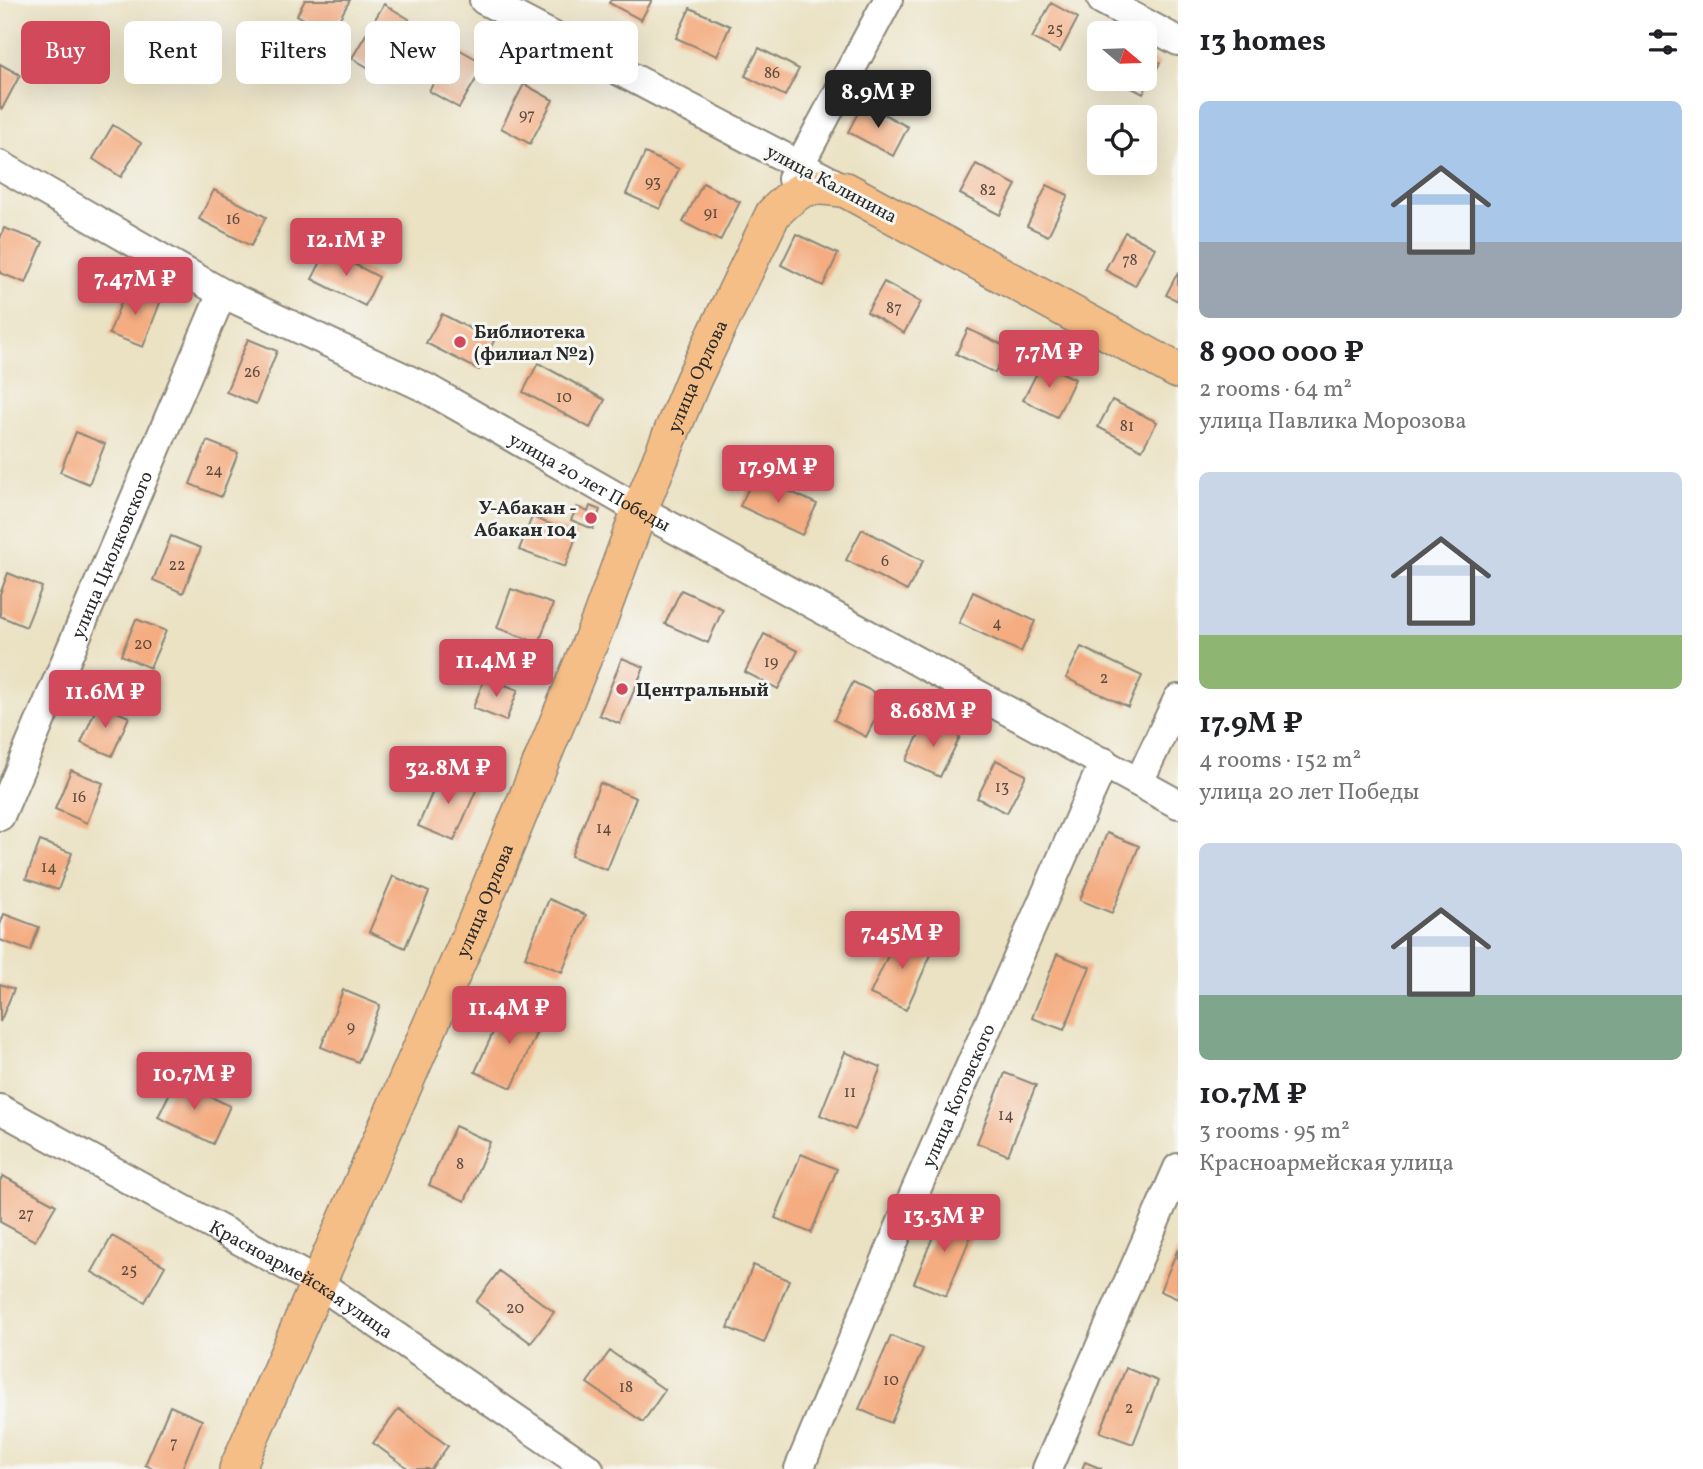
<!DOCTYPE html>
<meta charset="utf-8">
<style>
:root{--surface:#fff;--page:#f6f6f6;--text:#202124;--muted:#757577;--accent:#d1495b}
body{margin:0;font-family:Vollkorn,serif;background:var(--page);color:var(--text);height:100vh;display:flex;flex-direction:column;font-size:26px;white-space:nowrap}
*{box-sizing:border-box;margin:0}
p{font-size:23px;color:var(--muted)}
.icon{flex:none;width:38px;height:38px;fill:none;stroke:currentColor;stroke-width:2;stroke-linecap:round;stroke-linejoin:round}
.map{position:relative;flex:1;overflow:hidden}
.panel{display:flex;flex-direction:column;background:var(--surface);width:525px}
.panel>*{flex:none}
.hud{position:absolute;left:21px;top:21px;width:665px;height:63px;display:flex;gap:14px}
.needle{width:46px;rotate:109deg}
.fabs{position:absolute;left:1087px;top:21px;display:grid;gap:14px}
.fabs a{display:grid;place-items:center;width:70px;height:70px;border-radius:10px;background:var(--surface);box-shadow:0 7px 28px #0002;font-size:35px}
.price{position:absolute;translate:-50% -60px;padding:0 16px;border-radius:7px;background:var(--accent);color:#fff;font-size:23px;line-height:46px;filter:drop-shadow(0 2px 4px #0008)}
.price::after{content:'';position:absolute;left:50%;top:42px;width:21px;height:16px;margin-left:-10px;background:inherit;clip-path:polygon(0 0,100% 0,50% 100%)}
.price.current{background:#222;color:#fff}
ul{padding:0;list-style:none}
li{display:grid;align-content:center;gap:14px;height:371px;padding:0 21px}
li span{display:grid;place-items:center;height:217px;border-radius:10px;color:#555}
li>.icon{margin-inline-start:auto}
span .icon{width:126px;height:126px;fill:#fffc;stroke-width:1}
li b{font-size:30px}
h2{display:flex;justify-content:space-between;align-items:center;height:84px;padding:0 21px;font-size:30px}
.chip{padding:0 24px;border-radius:10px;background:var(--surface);box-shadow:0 7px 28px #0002;font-size:24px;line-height:63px}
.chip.current{background:var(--accent);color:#fff}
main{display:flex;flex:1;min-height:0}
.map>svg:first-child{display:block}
.building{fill:#f4ac80}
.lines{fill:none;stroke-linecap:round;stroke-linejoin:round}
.minor-casing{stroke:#8b8678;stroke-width:32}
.major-casing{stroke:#8b8678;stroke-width:38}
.minor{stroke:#fff;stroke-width:28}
.major{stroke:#f6be87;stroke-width:35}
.poi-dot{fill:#d1495b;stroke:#f6f6f2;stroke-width:2.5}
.labels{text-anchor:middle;stroke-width:6;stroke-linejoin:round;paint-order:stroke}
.number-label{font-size:16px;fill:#5d4b40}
.street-label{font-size:19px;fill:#2b2b2b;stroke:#f6f6f2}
.poi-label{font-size:19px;font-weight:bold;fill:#2b2b2b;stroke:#f6f6f2;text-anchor:start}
</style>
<main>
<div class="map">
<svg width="1178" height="1469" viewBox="0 0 1178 1469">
<rect width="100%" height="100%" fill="#f6f6f2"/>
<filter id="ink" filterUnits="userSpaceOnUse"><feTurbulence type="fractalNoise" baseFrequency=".0143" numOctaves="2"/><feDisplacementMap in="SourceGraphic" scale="14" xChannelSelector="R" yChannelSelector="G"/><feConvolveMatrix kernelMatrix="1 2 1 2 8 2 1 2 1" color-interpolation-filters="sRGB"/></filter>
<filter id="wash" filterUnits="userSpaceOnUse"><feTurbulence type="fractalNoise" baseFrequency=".00686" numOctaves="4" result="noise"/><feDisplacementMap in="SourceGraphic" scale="28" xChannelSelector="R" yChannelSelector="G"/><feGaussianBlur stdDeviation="1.57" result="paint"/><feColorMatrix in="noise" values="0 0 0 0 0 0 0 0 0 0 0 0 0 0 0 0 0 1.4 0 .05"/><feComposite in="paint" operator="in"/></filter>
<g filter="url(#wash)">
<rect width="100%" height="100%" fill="#ebe2c4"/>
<g id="blocks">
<path class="building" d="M305,0H350L331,34L297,15Z
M611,0H652L641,20L609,3Z
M1051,3L1078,18L1060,52L1032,38Z
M384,4L409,19L377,73L352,58Z
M690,8L730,26L717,56L676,38Z
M455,47L485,64L459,108L429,91Z
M759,48L799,69L785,96L745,76Z
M1144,54L1160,63L1143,94L1115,79H1144Z
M0,64L20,75L2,109L0,107Z
M524,84L553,100L530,144L501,128Z
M863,103L908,127L893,156L848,132Z
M113,125L141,143L121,177L93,159Z
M645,153L679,169L660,209L626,194Z
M976,164L1016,185L1000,215L960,194Z
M703,183L740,202L720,241L683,222Z
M1047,185L1068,195L1048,236L1027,226Z
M214,190L266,217L251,246L199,219Z
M4,228L43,242L26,283L0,273V239Z
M1125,232L1155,248L1135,286L1105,270Z
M796,234L838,254L823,286L781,265Z
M327,250L379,277L365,306L312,279Z
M1178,272V301L1166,295Z
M884,282L921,302L904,333L867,312Z
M127,287L161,300L143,347L109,334Z
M442,314L494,341L479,370L426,343Z
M968,329L1007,347L995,373L956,354Z
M248,339L277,351L256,404L226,392Z
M538,363L605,400L590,428L523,392Z
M1042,363L1075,379L1057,417L1023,400Z
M1112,400L1157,422L1142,450L1098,427Z
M76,432L105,444L89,484L60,472Z
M207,441L238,453L221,497L190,484Z
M755,475L817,504L802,535L740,506Z
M590,506L600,510L593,529L571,520L577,507L588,512Z
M532,517L577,534L565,567L519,550Z
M862,529L923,561L907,591L846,560Z
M171,536L201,548L183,593L153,580Z
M8,573L42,587L26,627L0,616V594Z
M511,589L553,604L539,643L497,628Z
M681,590L723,609L708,643L665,624Z
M973,592L1035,621L1021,652L959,623Z
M136,619L166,631L150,668L121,655Z
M764,634L798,651L778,689L745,672Z
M1081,647L1142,676L1128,707L1066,678Z
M622,658L644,667L620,724L599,715Z
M485,677L518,690L506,721L473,708Z
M853,682L886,698L866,737L834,720Z
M98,704L129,717L112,756L81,743Z
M926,720L960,737L940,777L906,761Z
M996,760L1026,775L1007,813L977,798Z
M71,770L103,783L87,823L55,809Z
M442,770L478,786L454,841L418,826Z
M600,783L636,798L607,870L571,856Z
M1107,833L1139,846L1112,913L1080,900Z
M40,841L72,853L58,890L26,879Z
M393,876L429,892L405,948L369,932Z
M549,899L586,915L562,972L525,957Z
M4,914L39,927L30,951L0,940V925Z
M899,932L934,948L906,1010L870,994Z
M1057,954L1090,967L1064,1030L1032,1018Z
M0,984L14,989L0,1022Z
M343,990L380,1005L358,1062L321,1047Z
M506,1004L542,1020L512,1088L475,1072Z
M845,1052L881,1067L855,1130L820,1115Z
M1005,1073L1036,1085L1008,1155L977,1143Z
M176,1080L230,1106L213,1144L158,1117Z
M455,1126L490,1142L465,1201L429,1185Z
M801,1154L837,1169L811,1233L775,1218Z
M3,1176L56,1205L35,1241L0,1222V1181Z
M943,1212L975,1226L946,1296L914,1283Z
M112,1236L165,1266L145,1302L92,1272Z
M1178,1249V1299L1160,1291Z
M753,1265L789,1280L764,1343L728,1328Z
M499,1271L554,1312L531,1343L476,1302Z
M891,1336L923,1349L891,1423L859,1409Z
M610,1351L665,1390L643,1422L587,1383Z
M1126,1368L1158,1381L1133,1444L1100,1432Z
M170,1406L202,1420L182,1469H155L145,1465Z
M399,1409L448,1446L431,1469H409L373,1443Z
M1085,1462L1102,1469H1082Z"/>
</g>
</g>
<g filter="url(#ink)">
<use href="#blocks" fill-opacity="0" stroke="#8b8678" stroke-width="2"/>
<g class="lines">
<defs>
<g id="minor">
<path d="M484,0L843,188"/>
<path d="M1102,0L1178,41"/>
<path id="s1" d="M0,165L222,293L426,388L624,501L1178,804"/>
<path d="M792,179L888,0"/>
<path d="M1139,782L1178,699"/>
<path id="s2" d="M0,816L222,293"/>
<path id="s3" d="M0,1109L318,1283L589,1469"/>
<path id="s4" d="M799,1469L904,1217L1104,762"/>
<path d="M1047,1469L1178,1168"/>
</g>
<g id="major">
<path id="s5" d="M237,1469L472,930L599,621L640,509L693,380L773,214C801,186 807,183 846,190L1178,371"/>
</g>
</defs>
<use href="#minor" class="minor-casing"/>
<use href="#major" class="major-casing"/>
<use href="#minor" class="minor"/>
<use href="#major" class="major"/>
</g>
</g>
<g class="poi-dot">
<circle cx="460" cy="342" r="7"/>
<circle cx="591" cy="518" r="7"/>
<circle cx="622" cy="689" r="7"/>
</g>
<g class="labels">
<g class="number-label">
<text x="1055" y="34">25</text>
<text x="772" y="78">86</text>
<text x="527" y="120">97</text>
<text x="653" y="187">93</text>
<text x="988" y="195">82</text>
<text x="711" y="218">91</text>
<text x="233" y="224">16</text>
<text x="1130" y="265">78</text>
<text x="894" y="313">87</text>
<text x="252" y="377">26</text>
<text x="564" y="402">10</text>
<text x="1127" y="431">81</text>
<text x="214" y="475">24</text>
<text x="885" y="566">6</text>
<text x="177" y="570">22</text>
<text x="997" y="628">4</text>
<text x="143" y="649">20</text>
<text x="771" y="667">19</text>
<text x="1104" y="683">2</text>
<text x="1002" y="792">13</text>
<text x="79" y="802">16</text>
<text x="604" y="833">14</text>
<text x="49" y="872">14</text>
<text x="351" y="1032">9</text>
<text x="850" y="1097">11</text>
<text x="1006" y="1120">14</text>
<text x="460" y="1169">8</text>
<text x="26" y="1219">27</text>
<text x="129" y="1275">25</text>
<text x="515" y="1313">20</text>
<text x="891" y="1385">10</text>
<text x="626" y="1392">18</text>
<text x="1129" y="1413">2</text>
<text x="174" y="1448">7</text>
</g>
<g class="street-label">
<text transform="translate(832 183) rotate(28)" y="7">улица Калинина</text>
<text dy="7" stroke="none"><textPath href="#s5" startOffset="1186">улица Орлова</textPath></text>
<text dy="7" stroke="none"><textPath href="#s1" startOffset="670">улица 20 лет Победы</textPath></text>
<text dy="7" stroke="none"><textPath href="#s2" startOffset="284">улица Циолковского</textPath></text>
<text dy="7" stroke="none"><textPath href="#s5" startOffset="620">улица Орлова</textPath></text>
<text dy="7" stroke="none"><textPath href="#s4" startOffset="406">улица Котовского</textPath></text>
<text dy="7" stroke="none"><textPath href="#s3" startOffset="346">Красноармейская улица</textPath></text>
</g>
<g class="poi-label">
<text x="474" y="338">Библиотека<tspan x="474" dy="22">(филиал №2)</tspan></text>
<text x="577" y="514" text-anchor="end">У-Абакан -<tspan x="577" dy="22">Абакан 104</tspan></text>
<text x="636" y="696">Центральный</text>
</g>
</g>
</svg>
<div class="fabs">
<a><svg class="needle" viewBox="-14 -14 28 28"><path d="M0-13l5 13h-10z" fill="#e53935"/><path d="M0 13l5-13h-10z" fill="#757577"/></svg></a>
<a><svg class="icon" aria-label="locate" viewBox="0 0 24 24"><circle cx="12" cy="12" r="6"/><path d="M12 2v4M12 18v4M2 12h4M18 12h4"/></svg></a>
</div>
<b class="price current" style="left:878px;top:130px">8.9M ₽</b>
<b class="price" style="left:346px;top:278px">12.1M ₽</b>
<b class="price" style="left:135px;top:317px">7.47M ₽</b>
<b class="price" style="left:1049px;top:390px">7.7M ₽</b>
<b class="price" style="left:778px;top:505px">17.9M ₽</b>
<b class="price" style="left:496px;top:699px">11.4M ₽</b>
<b class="price" style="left:105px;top:730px">11.6M ₽</b>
<b class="price" style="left:933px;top:749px">8.68M ₽</b>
<b class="price" style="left:448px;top:806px">32.8M ₽</b>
<b class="price" style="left:902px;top:971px">7.45M ₽</b>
<b class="price" style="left:509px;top:1046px">11.4M ₽</b>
<b class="price" style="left:194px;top:1112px">10.7M ₽</b>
<b class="price" style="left:944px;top:1254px">13.3M ₽</b>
<div class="hud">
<a class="chip current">Buy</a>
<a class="chip">Rent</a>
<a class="chip">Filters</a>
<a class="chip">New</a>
<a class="chip">Apartment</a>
</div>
</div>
<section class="panel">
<h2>13 homes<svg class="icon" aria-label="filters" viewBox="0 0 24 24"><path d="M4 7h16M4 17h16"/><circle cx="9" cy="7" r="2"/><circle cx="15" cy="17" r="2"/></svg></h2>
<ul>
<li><span style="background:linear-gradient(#a9c7e8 65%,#9aa5b1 0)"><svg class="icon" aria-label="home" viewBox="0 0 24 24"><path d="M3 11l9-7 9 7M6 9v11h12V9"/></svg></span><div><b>8 900 000 ₽</b><p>2 rooms · 64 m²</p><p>улица Павлика Морозова</p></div></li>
<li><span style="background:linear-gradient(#c9d6e8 75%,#8fb573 0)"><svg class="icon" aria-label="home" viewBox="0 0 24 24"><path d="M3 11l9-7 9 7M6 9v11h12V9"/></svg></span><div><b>17.9M ₽</b><p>4 rooms · 152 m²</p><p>улица 20 лет Победы</p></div></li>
<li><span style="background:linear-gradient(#c9d6e8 70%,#7fa58c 0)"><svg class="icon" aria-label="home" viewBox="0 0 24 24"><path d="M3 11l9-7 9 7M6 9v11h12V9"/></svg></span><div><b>10.7M ₽</b><p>3 rooms · 95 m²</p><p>Красноармейская улица</p></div></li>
</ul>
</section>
</main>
